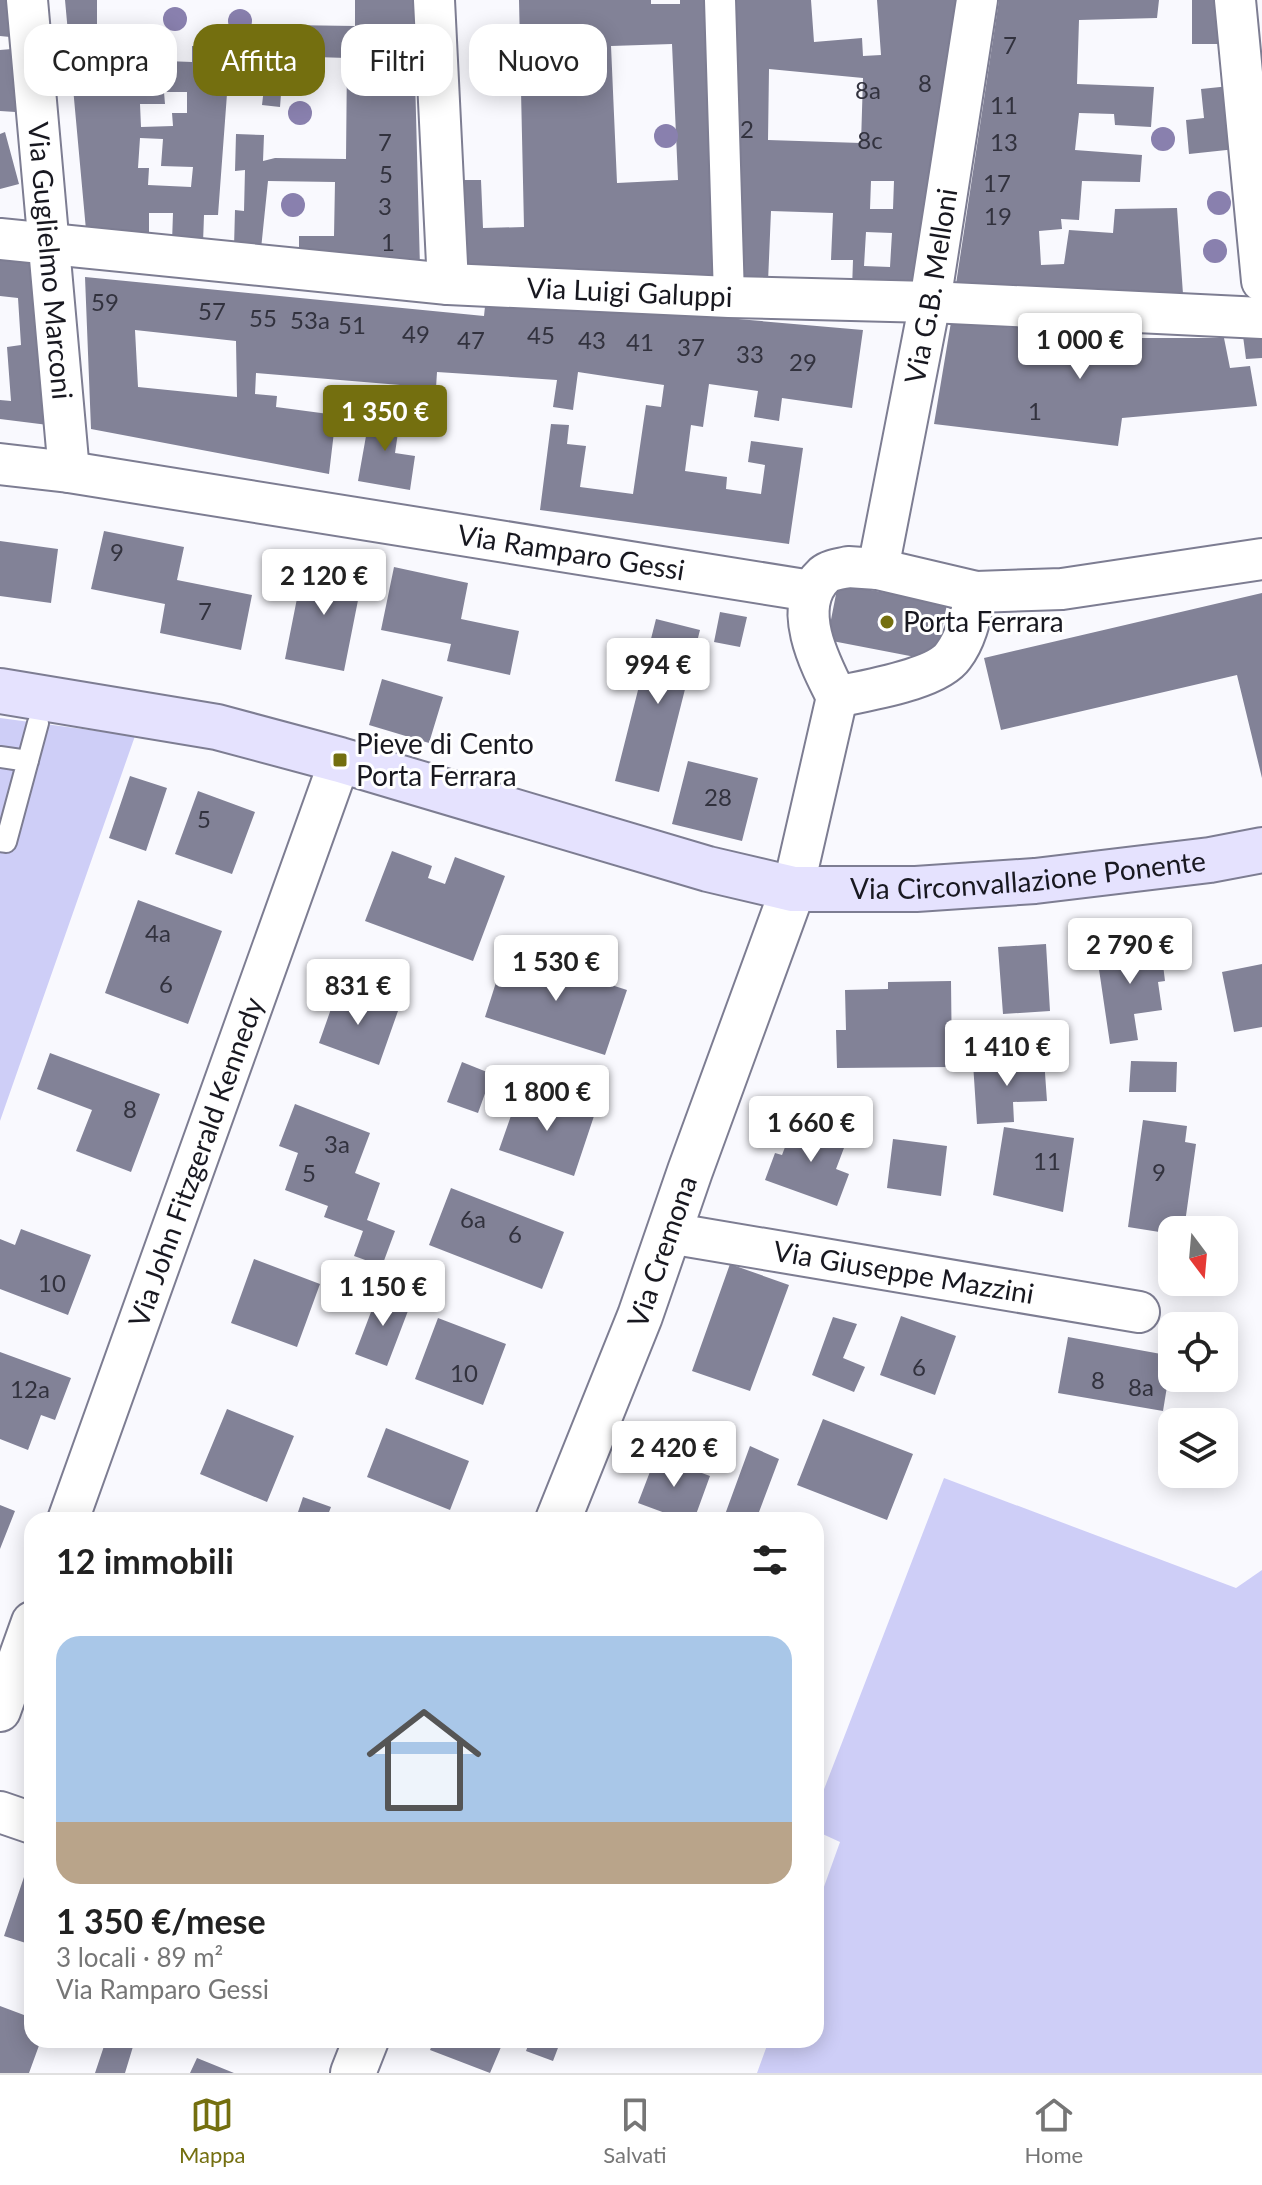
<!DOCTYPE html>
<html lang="it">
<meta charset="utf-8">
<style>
:root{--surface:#fff;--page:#f2f2f2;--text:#222;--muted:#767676;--line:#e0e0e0;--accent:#746f0f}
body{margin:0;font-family:Lato,sans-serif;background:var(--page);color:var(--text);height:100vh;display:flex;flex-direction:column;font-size:30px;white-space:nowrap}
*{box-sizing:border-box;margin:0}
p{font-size:26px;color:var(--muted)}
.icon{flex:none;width:44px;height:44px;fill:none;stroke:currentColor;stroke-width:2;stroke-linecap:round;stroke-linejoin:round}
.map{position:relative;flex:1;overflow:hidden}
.details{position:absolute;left:24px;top:1512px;width:800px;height:536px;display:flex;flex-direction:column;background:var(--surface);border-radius:24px;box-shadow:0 4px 20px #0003}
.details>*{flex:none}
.guide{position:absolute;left:24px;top:24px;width:800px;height:72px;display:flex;gap:16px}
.needle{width:52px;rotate:164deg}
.buttons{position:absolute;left:1158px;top:1216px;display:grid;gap:16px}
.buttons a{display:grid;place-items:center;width:80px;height:80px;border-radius:16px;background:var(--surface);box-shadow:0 4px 20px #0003;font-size:40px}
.price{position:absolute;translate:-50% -68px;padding:0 18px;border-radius:8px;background:#fff;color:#222;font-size:26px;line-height:52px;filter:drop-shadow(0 2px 4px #0008)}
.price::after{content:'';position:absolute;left:50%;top:48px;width:24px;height:18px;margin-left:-12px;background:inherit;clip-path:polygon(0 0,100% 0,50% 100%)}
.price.on{background:var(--accent);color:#fff}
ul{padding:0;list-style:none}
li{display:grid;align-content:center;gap:16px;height:424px;padding:0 32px}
li span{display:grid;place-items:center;height:248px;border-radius:24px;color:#555}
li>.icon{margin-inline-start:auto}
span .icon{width:144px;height:144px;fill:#fffc;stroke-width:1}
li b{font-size:34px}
h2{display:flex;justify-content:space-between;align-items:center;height:96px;padding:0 32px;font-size:34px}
.tag{padding:0 28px;border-radius:24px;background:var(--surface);box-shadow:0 4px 20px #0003;font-size:28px;line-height:72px}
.tag.on{background:var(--accent);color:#fff}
.tab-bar{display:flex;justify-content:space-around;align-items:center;height:112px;border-top:2px solid var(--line);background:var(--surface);font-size:22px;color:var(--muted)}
.tab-bar a{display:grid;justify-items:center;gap:4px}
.tab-bar .on{color:var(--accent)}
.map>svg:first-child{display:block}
.green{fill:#cecef7}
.building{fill:#828297;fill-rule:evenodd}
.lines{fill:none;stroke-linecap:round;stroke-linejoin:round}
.service-casing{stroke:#7d7d92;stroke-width:24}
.pedestrian-casing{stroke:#7d7d92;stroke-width:34}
.minor-casing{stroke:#7d7d92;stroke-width:44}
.tertiary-casing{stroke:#7d7d92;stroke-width:48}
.secondary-casing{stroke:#7d7d92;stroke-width:48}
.service{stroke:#fff;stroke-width:20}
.pedestrian{stroke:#fff;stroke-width:30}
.minor{stroke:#fff;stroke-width:40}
.tertiary{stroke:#fff;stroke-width:44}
.secondary{stroke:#e5e2fe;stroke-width:44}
.tree{fill:#8980ae}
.poi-dot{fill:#746f0f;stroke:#fff;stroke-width:3}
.labels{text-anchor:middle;stroke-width:6;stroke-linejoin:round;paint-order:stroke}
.number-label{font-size:24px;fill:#32323e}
.street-label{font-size:28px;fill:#181820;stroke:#fff}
.poi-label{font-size:28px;fill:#181820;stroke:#fff;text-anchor:start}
</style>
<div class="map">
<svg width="1262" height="2073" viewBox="0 0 1262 2073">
<rect width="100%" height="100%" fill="#f9f9fe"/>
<path class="green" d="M0,718L135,736L0,1121Z
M944,1478L1236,1588L1262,1570V2073H757L769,2040H816V1909L840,1842L816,1831V1810Z"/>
<path class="building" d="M0,0H7L10,37L0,36Z
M65,0H97V34L133,35V42L155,43V62H136V74H166V61L192,62V46L287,51V25L355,26V0H413L420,268L299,253V236H334L335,182L268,181L261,249L234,247L235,210L244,211L245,170L235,171L236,134L264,135L263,161L275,158L346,159L347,58L284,56L280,107L262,105L265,79L249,77V67H229L218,215H204L203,243L172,242L173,213H149V238L86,230ZM164,92H187V113H172L173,126L141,127L140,104H165ZM140,138L163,139L161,166L193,167L191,187L148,185L149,168H138Z
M519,0H651V4H680V0H710L718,283L459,263L458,180H481L483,228L524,227ZM672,44L678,180L617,183L611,46Z
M731,0H811L814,42L862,38L863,56L881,55L877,0H961L916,295L852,289L853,260H831L833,213L771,211L768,282L736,281ZM769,69L863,78L861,143L768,140ZM871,181H894L893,209H870ZM866,232L892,233L890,267L864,266Z
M999,0H1159L1157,18L1079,20L1077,84L1154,87L1151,127L1115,125L1114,114L1079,113L1075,150L1142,155L1140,182L1082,181L1079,220L1061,219L1062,229L1039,231L1041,265L1064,264L1069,230L1113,233L1115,209L1177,208L1183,294L1123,299L956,284Z
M1192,0H1225V44H1192Z
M24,48L31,113L0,111V50Z
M1230,86L1236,149L1189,154L1186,120L1204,118L1201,89Z
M5,132L19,184L0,189V134Z
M0,258L46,264L56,426L0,419V400L11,401L7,347L21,345L18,298L0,296Z
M85,277L484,316L486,297L863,330L852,408L782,398L779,421L754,417L758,391L709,384L703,427L691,425L685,471L727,477L726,489L761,494L765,465L748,462L751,441L803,448L789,544L540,510L551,424L569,425L567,444L586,446L580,487L633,494L646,405L661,407L664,385L578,372L573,410L553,407L557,380L437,372L436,388L256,373L255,394L277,396L276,407L336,415L329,474L91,429ZM135,330L236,341L237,397L138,387Z
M951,322L1131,338H1224L1230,368L1250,366L1257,406L1122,418L1118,446L934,424Z
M1262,335V358L1246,359L1243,336Z
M371,408L401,412L395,453L415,456L410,490L358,481Z
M104,531L184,547L177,580L252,595L241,650L160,633L165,604L91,589Z
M0,541L58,549L51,603L0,596Z
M304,563L363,575L344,671L285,659Z
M394,567L468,583L461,619L519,631L510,675L447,661L451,644L381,630Z
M838,584L947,604L936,661L827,640Z
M1262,593V778L1237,675L1001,730L984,658Z
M720,612L747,617L740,647L714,642Z
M656,619L700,630L659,792L615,781Z
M382,679L443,697L429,743L369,725Z
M688,761L758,778L742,841L672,824Z
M130,776L167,788L146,851L109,838Z
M198,791L255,812L232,874L175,854Z
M392,851L432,866L428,878L445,884L455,857L505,876L473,961L365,921Z
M138,900L222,931L188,1024L105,993Z
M1160,940L1165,981L1158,982L1162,1010L1134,1014L1138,1040L1110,1044L1096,949Z
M1046,944L1050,1011L1003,1014L998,947Z
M506,951L627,990L605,1055L485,1017Z
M1262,964V1027L1234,1032L1222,972Z
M951,981L952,1067L837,1068L836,1030H846L845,990L888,989V982Z
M338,989L398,1011L379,1065L319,1043Z
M50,1053L160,1094L131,1172L76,1151L92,1110L37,1089Z
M1044,1059L1047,1101L1013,1102L1014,1122L977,1124L973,1063Z
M1131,1061L1177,1062L1176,1092H1129Z
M462,1062L492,1074L478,1113L447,1102Z
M520,1090L594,1116L574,1176L499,1150Z
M295,1104L370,1133L355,1173L380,1183L367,1220L395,1231L382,1266L354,1256L363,1231L324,1217L328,1206L285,1190L298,1153L279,1146Z
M1143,1120L1187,1126L1185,1142L1196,1144L1184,1230H1172V1234L1128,1227Z
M795,1121L847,1140L836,1169L849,1174L837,1206L765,1180L775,1153L782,1155Z
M1004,1127L1074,1138L1063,1212L993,1195Z
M893,1139L947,1146L941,1196L887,1188Z
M451,1188L564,1232L542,1289L429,1245Z
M21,1229L91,1255L68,1315L0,1289V1239L15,1245Z
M254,1259L320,1284L297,1347L231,1323Z
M730,1264L789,1285L750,1391L692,1371Z
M379,1291L411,1303L387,1366L355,1354Z
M901,1316L956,1336L935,1395L880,1375Z
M833,1317L857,1324L843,1358L865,1367L854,1392L812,1375Z
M438,1318L506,1344L483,1405L415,1379Z
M1068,1337L1172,1356L1163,1411L1058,1393Z
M0,1352L71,1378L55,1420L41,1415L28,1450L0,1439Z
M227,1409L294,1436L267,1502L200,1474Z
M823,1419L913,1454L887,1520L797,1485Z
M386,1428L469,1461L450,1510L367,1477Z
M750,1446L779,1459L756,1520H723Z
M656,1456L710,1476L694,1520H684L638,1503Z
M303,1497L331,1507L326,1520L296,1518Z
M0,1505L15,1511L0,1549Z
M24,1877L32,1880V1945L4,1936Z
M0,2006L32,2018V2040H41L29,2073H0Z
M106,2040H135L125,2073H95Z
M434,2040H504L490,2073L430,2050Z
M530,2040H561L553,2061L526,2051Z
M197,2058L234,2073H190Z"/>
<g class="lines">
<defs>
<path id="service" d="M0,757L28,761
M0,841L6,842L38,723"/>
<path id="pedestrian" d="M720,0L729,297"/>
<g id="minor">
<path id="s1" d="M27,0L69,472"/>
<path d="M434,0L448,284"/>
<path d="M1235,0L1262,281"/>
<path id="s2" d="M0,239L448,284L729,297L930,302L1262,318"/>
<path id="s3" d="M0,464L69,472L811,591"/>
<path d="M848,567L878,569L976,592C971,614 967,638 953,656C936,680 866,690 837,697C820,664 790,606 824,575C830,570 840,569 848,567Z"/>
<path id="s4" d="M878,569L930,302L977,0"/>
<path d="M976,592L1062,589L1262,559"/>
<path d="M793,889L837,697"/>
<path id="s5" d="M669,1233L1139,1312"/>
<path id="s6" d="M68,1520L340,760"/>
<path d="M0,1711L32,1622"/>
<path d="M0,1812L32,1823"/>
</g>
<g id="tertiary">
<path id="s7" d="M558,1520L640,1316L690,1171L793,889"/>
<path d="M353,2073L366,2040"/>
</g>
<g id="secondary">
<path id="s8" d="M0,691L217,727L340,760L708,869L793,889H916L1035,881L1210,860L1262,850"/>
</g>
</defs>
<use href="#service" class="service-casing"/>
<use href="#pedestrian" class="pedestrian-casing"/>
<use href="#minor" class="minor-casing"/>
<use href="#tertiary" class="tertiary-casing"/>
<use href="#secondary" class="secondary-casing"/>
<use href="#service" class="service"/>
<use href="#pedestrian" class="pedestrian"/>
<use href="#minor" class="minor"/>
<use href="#tertiary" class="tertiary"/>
<use href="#secondary" class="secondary"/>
</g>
<g class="tree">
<circle cx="175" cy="19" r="12"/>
<circle cx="240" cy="21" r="12"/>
<circle cx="300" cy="113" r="12"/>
<circle cx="666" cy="136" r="12"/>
<circle cx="1163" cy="139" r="12"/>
<circle cx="1219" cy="203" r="12"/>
<circle cx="293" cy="205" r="12"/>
<circle cx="1215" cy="251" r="12"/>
</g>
<g class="poi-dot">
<circle cx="887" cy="622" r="8"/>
<rect x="332" y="752" width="16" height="16" rx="4"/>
</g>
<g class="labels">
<g class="number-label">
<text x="1010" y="54">7</text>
<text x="925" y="92">8</text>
<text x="868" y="99">8a</text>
<text x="1004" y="114">11</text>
<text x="747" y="138">2</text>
<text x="870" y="149">8c</text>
<text x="385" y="151">7</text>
<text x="1004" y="151">13</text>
<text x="386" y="183">5</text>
<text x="997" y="192">17</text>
<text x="385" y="215">3</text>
<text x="998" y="225">19</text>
<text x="388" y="251">1</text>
<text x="105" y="311">59</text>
<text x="212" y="320">57</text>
<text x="263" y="327">55</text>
<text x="310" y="329">53a</text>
<text x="352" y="334">51</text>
<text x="416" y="343">49</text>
<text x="541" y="344">45</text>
<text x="471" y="349">47</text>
<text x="592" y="349">43</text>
<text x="640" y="351">41</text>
<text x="691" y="356">37</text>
<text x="750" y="363">33</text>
<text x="803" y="371">29</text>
<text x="1035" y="420">1</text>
<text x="117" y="561">9</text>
<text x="205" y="620">7</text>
<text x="718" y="806">28</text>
<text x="204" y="828">5</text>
<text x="158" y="942">4a</text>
<text x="166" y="993">6</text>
<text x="130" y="1118">8</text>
<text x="337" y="1153">3a</text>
<text x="1047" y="1170">11</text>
<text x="1159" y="1181">9</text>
<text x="309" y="1182">5</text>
<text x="473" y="1228">6a</text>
<text x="515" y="1243">6</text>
<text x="52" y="1292">10</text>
<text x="919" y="1376">6</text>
<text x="464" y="1382">10</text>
<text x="1098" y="1389">8</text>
<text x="1141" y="1396">8a</text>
<text x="30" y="1398">12a</text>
</g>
<g class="street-label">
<text dy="10" stroke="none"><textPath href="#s1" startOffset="262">Via Guglielmo Marconi</textPath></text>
<text dy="10" stroke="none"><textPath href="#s4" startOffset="288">Via G.B. Melloni</textPath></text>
<text dy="10" stroke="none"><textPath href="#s2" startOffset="632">Via Luigi Galuppi</textPath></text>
<text dy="10" stroke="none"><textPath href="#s3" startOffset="578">Via Ramparo Gessi</textPath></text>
<text dy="10" stroke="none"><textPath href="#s8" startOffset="1054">Via Circonvallazione Ponente</textPath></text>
<text dy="10" stroke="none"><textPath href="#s6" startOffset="380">Via John Fitzgerald Kennedy</textPath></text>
<text dy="10" stroke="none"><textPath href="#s7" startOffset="288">Via Cremona</textPath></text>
<text dy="10" stroke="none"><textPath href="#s5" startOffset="238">Via Giuseppe Mazzini</textPath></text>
</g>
<g class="poi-label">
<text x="903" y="632">Porta Ferrara</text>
<text x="356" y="754">Pieve di Cento<tspan x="356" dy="32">Porta Ferrara</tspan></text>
</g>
</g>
</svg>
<div class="buttons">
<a><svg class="needle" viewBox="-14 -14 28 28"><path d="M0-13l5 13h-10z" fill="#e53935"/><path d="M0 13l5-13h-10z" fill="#767676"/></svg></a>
<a><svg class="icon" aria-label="locate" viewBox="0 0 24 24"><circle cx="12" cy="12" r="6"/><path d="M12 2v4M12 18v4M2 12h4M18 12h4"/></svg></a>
<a><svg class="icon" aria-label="layers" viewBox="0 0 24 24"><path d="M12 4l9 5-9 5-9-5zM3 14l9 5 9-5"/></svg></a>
</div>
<b class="price" style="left:1080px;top:381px">1 000 €</b>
<b class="price on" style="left:385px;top:453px">1 350 €</b>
<b class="price" style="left:324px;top:617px">2 120 €</b>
<b class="price" style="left:658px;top:706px">994 €</b>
<b class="price" style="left:1130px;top:986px">2 790 €</b>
<b class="price" style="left:556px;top:1003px">1 530 €</b>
<b class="price" style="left:358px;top:1027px">831 €</b>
<b class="price" style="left:1007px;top:1088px">1 410 €</b>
<b class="price" style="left:547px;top:1133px">1 800 €</b>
<b class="price" style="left:811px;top:1164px">1 660 €</b>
<b class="price" style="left:383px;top:1328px">1 150 €</b>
<b class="price" style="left:674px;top:1489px">2 420 €</b>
<div class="guide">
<a class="tag">Compra</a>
<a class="tag on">Affitta</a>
<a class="tag">Filtri</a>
<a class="tag">Nuovo</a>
</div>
<section class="details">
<h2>12 immobili<svg class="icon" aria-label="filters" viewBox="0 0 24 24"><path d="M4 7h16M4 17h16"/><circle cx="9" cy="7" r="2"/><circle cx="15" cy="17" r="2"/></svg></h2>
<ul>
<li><span style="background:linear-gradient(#a9c7e8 75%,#b9a48a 0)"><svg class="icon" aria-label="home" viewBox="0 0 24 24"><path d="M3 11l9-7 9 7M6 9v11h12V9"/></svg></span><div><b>1 350 €/mese</b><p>3 locali · 89 m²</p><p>Via Ramparo Gessi</p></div></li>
</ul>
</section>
</div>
<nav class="tab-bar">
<a class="on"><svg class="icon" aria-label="map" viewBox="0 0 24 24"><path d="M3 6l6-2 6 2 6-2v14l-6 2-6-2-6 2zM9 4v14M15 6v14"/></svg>Mappa</a>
<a><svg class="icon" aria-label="saved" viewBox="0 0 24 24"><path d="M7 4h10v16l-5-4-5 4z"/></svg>Salvati</a>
<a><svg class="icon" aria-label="home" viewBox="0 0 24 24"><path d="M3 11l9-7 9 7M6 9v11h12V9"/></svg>Home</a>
</nav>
